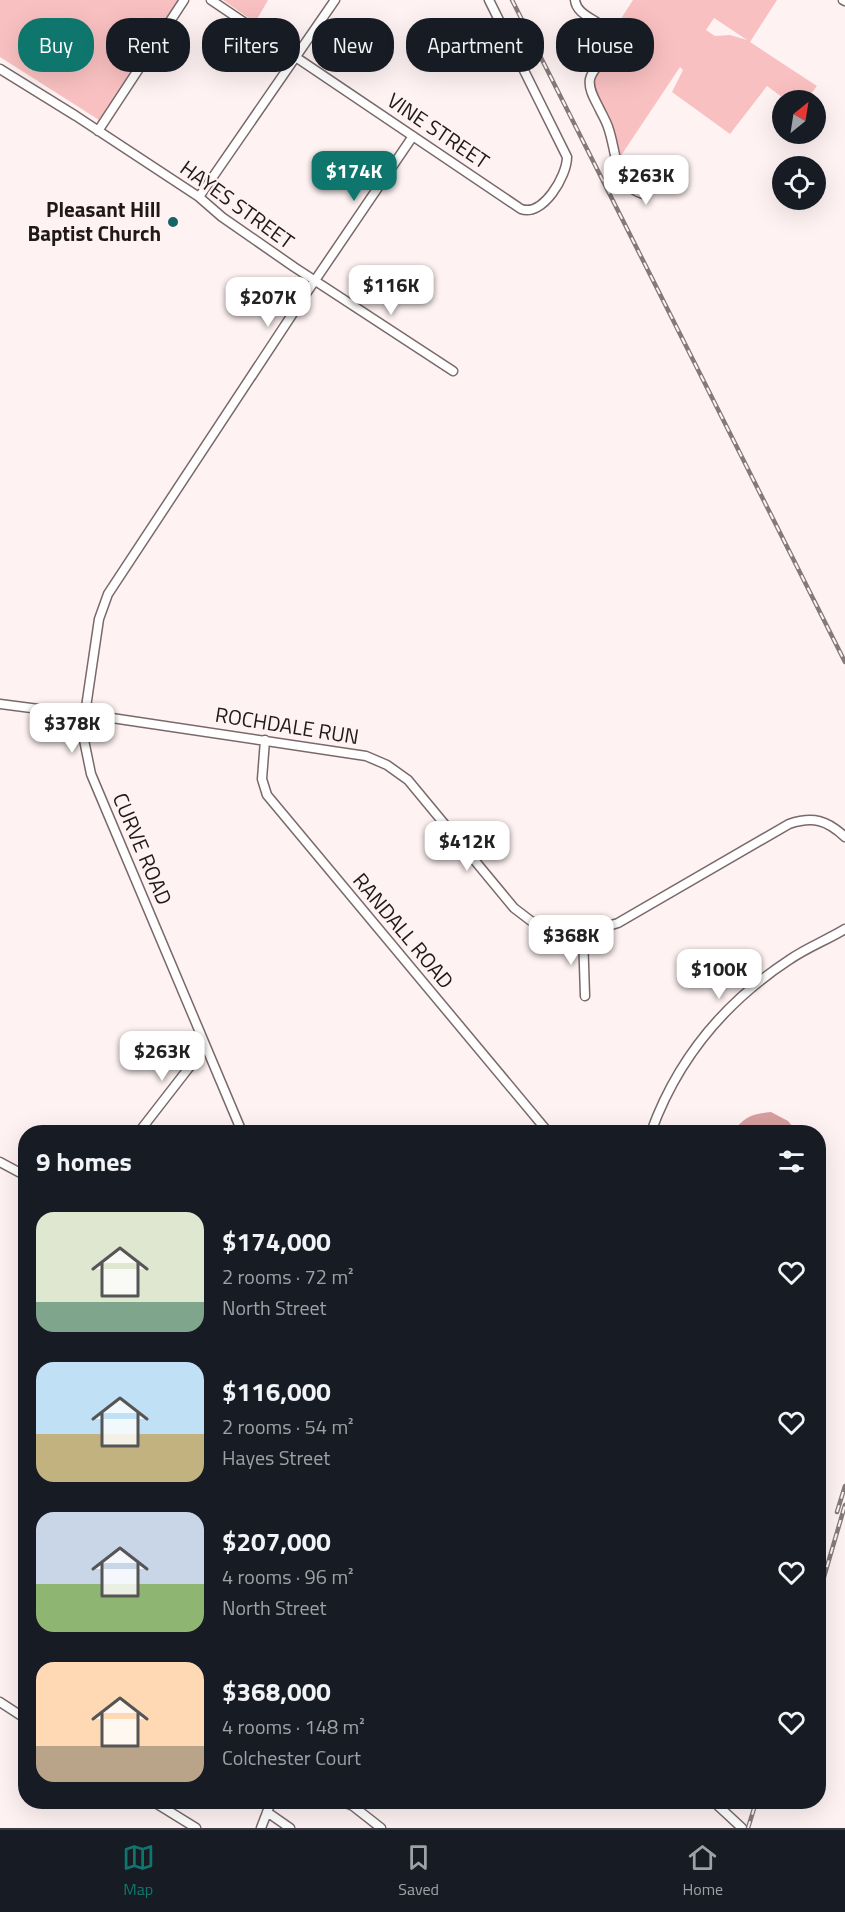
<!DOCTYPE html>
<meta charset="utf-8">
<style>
:root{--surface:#171b24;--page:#20242c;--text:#f1f3f6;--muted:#9ea1a6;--line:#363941;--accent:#0f766e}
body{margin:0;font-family:"Titillium Web",sans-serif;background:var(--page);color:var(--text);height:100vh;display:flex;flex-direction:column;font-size:22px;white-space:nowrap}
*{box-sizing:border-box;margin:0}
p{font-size:20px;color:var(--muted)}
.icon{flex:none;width:33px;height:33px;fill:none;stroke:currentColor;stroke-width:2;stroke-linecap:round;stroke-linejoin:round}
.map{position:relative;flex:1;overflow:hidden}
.drawer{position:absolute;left:18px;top:1125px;width:808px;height:684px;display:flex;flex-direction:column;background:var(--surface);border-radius:24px;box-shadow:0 6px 24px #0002}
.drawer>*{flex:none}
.hud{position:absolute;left:18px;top:18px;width:810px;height:54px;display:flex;gap:12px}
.needle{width:39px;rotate:30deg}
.fabs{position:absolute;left:772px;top:90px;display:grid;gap:12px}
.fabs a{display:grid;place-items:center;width:54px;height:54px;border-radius:50%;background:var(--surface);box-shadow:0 6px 24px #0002;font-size:30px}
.price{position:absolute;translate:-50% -51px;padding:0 14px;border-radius:12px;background:#fff;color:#222;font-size:20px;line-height:39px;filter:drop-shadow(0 2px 3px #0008)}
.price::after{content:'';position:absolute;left:50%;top:36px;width:18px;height:14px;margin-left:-9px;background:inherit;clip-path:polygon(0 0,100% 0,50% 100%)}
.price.selected{background:var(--accent);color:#fff}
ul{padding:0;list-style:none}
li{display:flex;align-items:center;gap:18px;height:150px;padding:0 18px}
li span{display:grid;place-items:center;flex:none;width:168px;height:120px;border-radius:18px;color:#555}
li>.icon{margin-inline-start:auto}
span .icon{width:72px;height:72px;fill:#fffc;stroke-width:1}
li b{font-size:26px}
h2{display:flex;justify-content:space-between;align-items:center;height:72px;padding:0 18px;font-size:26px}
.tag{padding:0 21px;border-radius:24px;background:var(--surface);box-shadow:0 6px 24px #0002;font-size:21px;line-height:54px}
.tag.selected{background:var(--accent);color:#fff}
.menu{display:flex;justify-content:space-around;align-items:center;height:84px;border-top:2px solid var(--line);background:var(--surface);font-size:16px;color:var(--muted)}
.menu a{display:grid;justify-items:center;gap:3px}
.menu .selected{color:var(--accent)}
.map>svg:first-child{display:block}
.green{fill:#f9c0c1;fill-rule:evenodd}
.water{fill:#d79e9f}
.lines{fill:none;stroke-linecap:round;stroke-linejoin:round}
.street-casing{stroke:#7a6969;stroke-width:11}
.street{stroke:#fff;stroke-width:8}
.rail-casing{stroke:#847a7a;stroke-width:4.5}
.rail{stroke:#fef2f2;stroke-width:2;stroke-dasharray:7;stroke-linecap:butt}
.poi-dot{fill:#156467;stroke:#fef2f2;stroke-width:2}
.labels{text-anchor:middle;stroke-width:4.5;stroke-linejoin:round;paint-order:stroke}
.street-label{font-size:21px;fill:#201919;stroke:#fef2f2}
.poi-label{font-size:21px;font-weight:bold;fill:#201919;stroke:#fef2f2;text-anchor:end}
</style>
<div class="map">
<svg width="845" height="1828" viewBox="0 0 845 1828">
<rect width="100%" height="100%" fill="#fef2f2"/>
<path class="green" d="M0,0H179L99,120L0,57Z
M223,0H268L256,21H253Z
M633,0H777L750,42L817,86L806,100H786L767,86L730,134L672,92L683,70L680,67L618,160L593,87C597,55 616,26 633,0ZM714,18L747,40L730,35L715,36L706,30Z"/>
<path class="water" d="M771,1112L788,1121L797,1132H733C744,1117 752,1114 771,1112Z"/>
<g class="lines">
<defs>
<path id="street" d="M211,0L521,209C543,217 567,176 567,157L489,0
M575,0C577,19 607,20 611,39C614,54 593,65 590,79C588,90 596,101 600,110C603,116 606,121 608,127C615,146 614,167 627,184C631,189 637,192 643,194L647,192L649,183L646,179L617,163
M843,0L845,1
M0,69L76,116L199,197L222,217L294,267L453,371
M98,131L184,0
M199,197L335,0
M0,704L85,715
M85,714L366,756L387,765L408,780L514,908L531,921L550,930L583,934L618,923L789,824C813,816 827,820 845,837
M265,740L262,779L267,795L548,1132
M583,934L585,996
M139,1132L205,1047
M242,1132L91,774L84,740L85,714L99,619L108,594L303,298L413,136
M651,1132C677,1060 725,1002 789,960C806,948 827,940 845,929
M0,1162L26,1176
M0,1702L26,1719
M154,1802L196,1828
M343,1802L353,1806L381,1828
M714,1802L742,1828
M267,1812L290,1828
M261,1828L271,1802"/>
</defs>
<use href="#street" class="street-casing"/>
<use href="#street" class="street"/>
<defs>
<path id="rail" d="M512,0L845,662
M837,1512L845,1486
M819,1594L845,1505
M748,1828L756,1802"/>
</defs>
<use href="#rail" class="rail-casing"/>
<use href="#rail" class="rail"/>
</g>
<circle class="poi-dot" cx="173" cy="222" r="6"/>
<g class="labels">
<g class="street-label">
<text transform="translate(438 131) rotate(34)" y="7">VINE STREET</text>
<text transform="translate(237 205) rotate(36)" y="7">HAYES STREET</text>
<text transform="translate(287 726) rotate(9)" y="7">ROCHDALE RUN</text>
<text transform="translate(142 849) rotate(67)" y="7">CURVE ROAD</text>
<text transform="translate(403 931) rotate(50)" y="7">RANDALL ROAD</text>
</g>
<g class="poi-label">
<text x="161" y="217">Pleasant Hill<tspan x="161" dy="24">Baptist Church</tspan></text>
</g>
</g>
</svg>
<div class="fabs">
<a><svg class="needle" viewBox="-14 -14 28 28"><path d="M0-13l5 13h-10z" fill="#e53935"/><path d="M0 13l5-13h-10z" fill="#9ea1a6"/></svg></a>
<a><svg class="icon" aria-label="locate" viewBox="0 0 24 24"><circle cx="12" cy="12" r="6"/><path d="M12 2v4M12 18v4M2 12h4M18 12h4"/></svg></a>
</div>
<b class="price selected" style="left:354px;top:202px">$174K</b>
<b class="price" style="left:646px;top:206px">$263K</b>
<b class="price" style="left:391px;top:316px">$116K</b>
<b class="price" style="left:268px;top:328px">$207K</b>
<b class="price" style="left:72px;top:754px">$378K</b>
<b class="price" style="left:467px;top:872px">$412K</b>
<b class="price" style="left:571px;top:966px">$368K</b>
<b class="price" style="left:719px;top:1000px">$100K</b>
<b class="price" style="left:162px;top:1082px">$263K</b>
<div class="hud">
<a class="tag selected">Buy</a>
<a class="tag">Rent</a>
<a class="tag">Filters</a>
<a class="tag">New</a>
<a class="tag">Apartment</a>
<a class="tag">House</a>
</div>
<section class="drawer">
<h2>9 homes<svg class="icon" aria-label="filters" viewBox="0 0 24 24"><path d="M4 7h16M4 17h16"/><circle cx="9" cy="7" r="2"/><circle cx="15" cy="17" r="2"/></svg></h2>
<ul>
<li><span style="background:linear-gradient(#dfe7d0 75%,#7fa58c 0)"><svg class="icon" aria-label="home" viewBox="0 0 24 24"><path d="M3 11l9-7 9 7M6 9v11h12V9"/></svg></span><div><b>$174,000</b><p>2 rooms · 72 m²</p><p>North Street</p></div><svg class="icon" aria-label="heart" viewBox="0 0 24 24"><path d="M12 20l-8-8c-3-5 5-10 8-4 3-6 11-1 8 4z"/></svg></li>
<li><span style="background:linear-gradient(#bfe0f5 60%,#c2b280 0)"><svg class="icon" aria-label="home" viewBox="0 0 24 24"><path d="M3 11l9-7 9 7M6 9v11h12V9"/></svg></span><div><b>$116,000</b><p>2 rooms · 54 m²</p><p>Hayes Street</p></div><svg class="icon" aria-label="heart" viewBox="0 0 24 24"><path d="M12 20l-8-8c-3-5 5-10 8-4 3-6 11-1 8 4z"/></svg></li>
<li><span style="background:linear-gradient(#c9d6e8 60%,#8fb573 0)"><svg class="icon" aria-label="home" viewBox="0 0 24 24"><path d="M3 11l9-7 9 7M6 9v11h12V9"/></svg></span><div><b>$207,000</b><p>4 rooms · 96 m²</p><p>North Street</p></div><svg class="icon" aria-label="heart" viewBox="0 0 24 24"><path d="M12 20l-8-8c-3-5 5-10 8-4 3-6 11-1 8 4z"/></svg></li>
<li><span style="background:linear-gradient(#ffd9b3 70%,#b9a48a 0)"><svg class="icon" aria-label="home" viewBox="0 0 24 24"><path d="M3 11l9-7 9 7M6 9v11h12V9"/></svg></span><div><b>$368,000</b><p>4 rooms · 148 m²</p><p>Colchester Court</p></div><svg class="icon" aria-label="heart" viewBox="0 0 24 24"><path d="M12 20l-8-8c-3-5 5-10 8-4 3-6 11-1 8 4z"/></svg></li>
</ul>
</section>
</div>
<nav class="menu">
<a class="selected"><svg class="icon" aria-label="map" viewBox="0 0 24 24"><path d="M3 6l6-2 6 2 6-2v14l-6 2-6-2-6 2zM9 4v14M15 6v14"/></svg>Map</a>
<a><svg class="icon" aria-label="saved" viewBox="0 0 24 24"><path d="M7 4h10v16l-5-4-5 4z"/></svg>Saved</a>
<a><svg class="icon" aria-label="home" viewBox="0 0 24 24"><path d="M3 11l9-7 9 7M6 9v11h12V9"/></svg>Home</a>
</nav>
